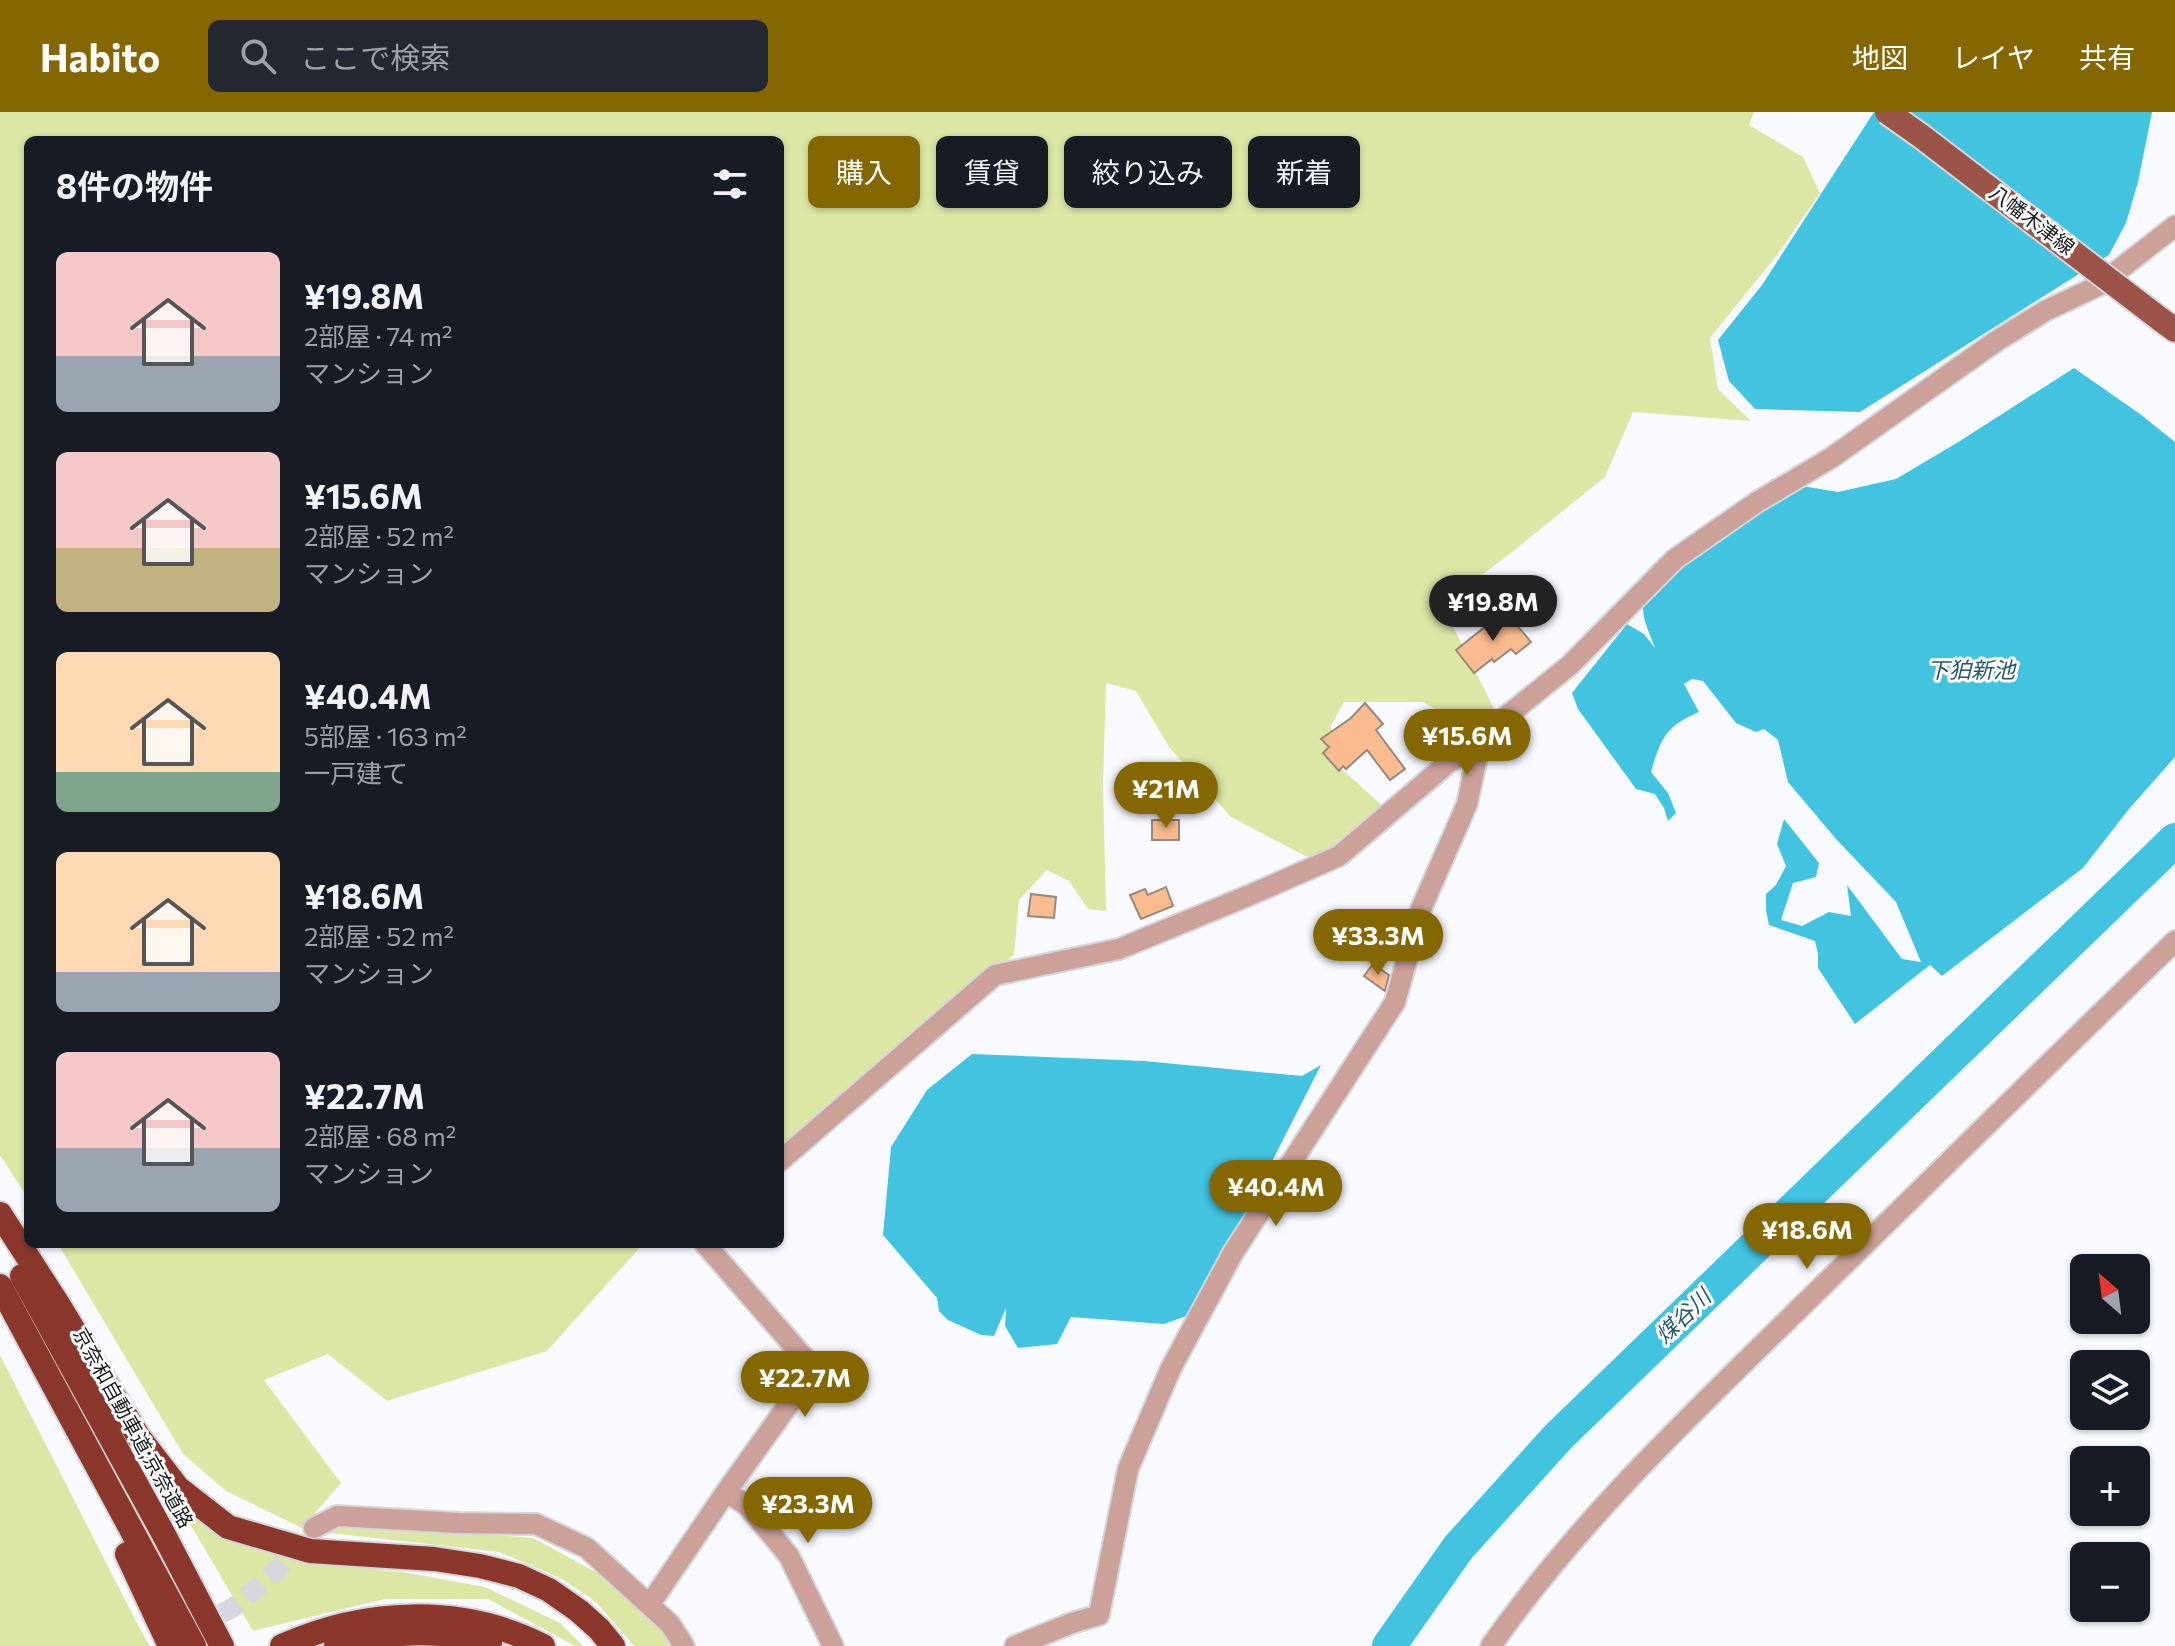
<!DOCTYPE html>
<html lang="ja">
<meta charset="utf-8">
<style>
:root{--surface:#171b24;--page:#242831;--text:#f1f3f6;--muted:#9ea1a6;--accent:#856701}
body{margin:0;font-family:Commissioner,"Noto Sans JP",sans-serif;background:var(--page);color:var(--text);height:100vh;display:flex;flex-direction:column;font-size:30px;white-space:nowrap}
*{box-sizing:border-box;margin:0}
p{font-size:26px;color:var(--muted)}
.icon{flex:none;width:44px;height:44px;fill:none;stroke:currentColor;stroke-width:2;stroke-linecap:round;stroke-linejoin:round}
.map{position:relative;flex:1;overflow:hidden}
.sheet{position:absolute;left:24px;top:24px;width:760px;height:1112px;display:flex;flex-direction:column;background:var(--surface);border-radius:12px;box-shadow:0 2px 6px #0004}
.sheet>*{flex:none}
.top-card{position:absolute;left:808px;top:24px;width:760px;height:72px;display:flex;gap:16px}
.needle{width:52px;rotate:332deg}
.controls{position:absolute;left:2070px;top:1142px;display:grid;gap:16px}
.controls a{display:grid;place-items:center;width:80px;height:80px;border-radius:12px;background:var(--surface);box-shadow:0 2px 6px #0004;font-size:40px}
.price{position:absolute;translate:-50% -68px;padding:0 18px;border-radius:28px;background:var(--accent);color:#fff;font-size:26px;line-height:52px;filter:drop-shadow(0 2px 4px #0008)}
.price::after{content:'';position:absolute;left:50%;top:48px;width:24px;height:18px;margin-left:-12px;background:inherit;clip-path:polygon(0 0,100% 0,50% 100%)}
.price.selected{background:#222;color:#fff}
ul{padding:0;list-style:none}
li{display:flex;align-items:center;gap:24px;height:200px;padding:0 32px}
li span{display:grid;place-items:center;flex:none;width:224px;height:160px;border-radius:12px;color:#555}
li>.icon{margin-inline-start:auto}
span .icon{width:96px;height:96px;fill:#fffc;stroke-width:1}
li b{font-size:34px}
h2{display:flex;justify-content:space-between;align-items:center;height:96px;padding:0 32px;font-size:34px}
.tag{padding:0 28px;border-radius:12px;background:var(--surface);box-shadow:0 2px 6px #0004;font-size:28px;line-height:72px}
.tag.selected{background:var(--accent);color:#fff}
header{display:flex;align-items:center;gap:48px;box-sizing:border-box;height:112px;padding:0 40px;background:var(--accent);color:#fff}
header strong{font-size:38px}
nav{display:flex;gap:44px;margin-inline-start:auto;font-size:28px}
.search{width:560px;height:72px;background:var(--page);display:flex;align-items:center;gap:20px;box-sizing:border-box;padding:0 28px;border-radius:12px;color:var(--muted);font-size:30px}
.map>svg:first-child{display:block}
.green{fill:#dce6a5}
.water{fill:#42c4e1}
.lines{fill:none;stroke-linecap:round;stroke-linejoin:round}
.river{stroke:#42c4e1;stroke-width:34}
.building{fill:#fabc8e;stroke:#948a82;stroke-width:2}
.minor-tunnel{stroke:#d6d8dd;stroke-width:20;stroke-dasharray:20 10;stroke-linecap:butt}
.minor-casing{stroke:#d4d6db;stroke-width:24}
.major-casing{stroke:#d4d6db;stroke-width:28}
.highway-casing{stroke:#d4d6db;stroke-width:28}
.minor{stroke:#cca199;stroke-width:20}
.major{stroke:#9d5448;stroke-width:24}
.highway{stroke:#8b372b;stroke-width:24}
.major-bridge-casing{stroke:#d4d6db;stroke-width:28;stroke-linecap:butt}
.major-bridge{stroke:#9d5448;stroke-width:24}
.labels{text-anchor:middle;stroke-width:6;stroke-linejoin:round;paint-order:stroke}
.street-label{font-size:20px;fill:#181a1e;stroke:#fff}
.water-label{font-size:22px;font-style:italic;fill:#235864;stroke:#fff}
</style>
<header>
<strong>Habito</strong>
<div class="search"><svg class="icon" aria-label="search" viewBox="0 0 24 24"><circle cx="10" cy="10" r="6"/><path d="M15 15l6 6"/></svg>ここで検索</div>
<nav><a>地図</a><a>レイヤ</a><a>共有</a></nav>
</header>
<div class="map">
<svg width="2175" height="1534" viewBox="0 0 2175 1534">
<rect width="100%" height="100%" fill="#f8faff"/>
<path class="green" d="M0,0H1754L1749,13L1803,45L1820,81L1777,143L1710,226L1718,277L1751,309L1633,300L1605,365L1507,444L1442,492L1498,605L1482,625L1423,590H1344L1331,614L1335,651L1387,698L1313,748L1231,705L1169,635L1136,579L1106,571L1103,670L1106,799L1088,797L1069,769L1047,758L1019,788L1014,843L780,1036V28H28V1086L0,1043Z
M58,1132H643L547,1239L387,1289L328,1242L264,1268L341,1371L302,1416L226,1379L183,1342Z
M0,1243L140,1517L150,1534H0Z
M180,1395L238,1432L307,1450L408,1461L485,1475L560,1511L583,1534H575L488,1487H385L253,1519Z
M340,1410L533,1426L612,1469L660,1511L676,1534H634L596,1490L562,1467L499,1440L321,1420Z"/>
<path class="water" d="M1874,0H2152L2138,70L2126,111L2109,143L1860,300L1755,297L1729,269L1718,228L1762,173Z
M2074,256L2140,302L2175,330V645L2129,697L2083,756L1942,864L1930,853L1855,912L1818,856V842L1815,829L1769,813L1766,798V782L1776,773L1786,754L1777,732L1784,707L1819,751L1816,765L1793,771L1781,808L1802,814L1829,800L1851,804L1847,773L1902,847L1921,850L1896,790L1836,727L1788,670L1778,628L1764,617L1756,620L1736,611L1703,569L1692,567L1684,572L1699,600C1666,614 1661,626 1651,660L1668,681L1676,701L1668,709L1664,696L1655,682L1636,677L1578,597L1572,581L1627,512L1644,522L1655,536C1650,521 1640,505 1644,489C1650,460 1772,392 1802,374L1838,380L1896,367L1960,329Z
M972,942L1144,949L1302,964L1321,953L1195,1201L1164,1212L1071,1205L1057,1232L1018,1236L1005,1214L1006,1196L994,1224L981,1223L948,1208L939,1199L937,1186L883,1123L891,1035L927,978Z"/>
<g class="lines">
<path class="river" d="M1389,1534L1458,1436L1558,1325L2175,728"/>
</g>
<path class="building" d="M1505,499L1531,530L1516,542L1511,537L1494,550L1492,547L1474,561L1456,538Z
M1365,591L1383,612L1376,618L1405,657L1390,668L1367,638L1346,657L1343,654L1339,659L1323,641L1329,635L1321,627L1351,606Z
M1152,708H1179V728H1152Z
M1166,775L1173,794L1141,807L1130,783L1145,777L1148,783Z
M1031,782L1056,785L1054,806L1028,804Z
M1373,852L1389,863L1385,879L1364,864Z"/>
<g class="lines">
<path class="minor-tunnel" d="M195,1516L234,1495L275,1460L306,1425"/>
<defs>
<path id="minor" d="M780,1049L995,863L1119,837L1250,783L1339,744L1448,651L1480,631L1508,603L1570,553L1675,447L1757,390L1831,346L1995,230L2045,199L2098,174L2175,114
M726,1380L748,1394L789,1444L833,1534
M314,1416L337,1404L459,1411L536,1412L587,1436L670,1512L684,1534
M650,1492L726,1380L814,1257L705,1132
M1015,1534L1072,1511L1099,1503L1128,1357L1171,1256L1233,1141L1395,890L1421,797L1467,692L1480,631
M1491,1534C1580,1407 1692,1302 1802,1194C1926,1073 2050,950 2175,829"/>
<path id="major" d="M2160,207L2175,218"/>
<path id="highway" d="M0,1102L58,1192L138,1324L178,1376L228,1415L310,1439L434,1447L480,1454L519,1464L549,1478L579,1499L599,1517L613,1534
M22,1164L163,1421L222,1534
M0,1174L194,1534
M127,1442L170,1534
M282,1534C364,1497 461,1492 543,1534
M336,1534C387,1519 439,1517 490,1530"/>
</defs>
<use href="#minor" class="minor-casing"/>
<use href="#major" class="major-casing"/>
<use href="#highway" class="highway-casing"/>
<use href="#minor" class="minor"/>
<use href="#major" class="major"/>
<use href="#highway" class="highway"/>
<defs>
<path id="major-bridge" d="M1887,0L1921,24L2160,207"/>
</defs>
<use href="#major-bridge" class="major-bridge-casing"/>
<use href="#major-bridge" class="major-bridge"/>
</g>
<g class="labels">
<g class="street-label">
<text transform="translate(2032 108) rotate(37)" y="7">八幡木津線</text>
<text transform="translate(133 1316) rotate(61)" y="7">京奈和自動車道;京奈道路</text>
</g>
<g class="water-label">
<text x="1971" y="566">下狛新池</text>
<text transform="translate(1683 1204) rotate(-44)" y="8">煤谷川</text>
</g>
</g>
</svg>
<div class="controls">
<a><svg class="needle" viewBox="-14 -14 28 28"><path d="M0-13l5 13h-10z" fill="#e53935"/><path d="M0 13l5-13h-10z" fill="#9ea1a6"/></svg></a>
<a><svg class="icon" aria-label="layers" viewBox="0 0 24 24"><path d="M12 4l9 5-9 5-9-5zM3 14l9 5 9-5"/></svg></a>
<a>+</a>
<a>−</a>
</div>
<b class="price selected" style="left:1493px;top:531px">¥19.8M</b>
<b class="price" style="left:1467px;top:665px">¥15.6M</b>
<b class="price" style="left:1166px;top:718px">¥21M</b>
<b class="price" style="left:1378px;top:865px">¥33.3M</b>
<b class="price" style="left:1276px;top:1116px">¥40.4M</b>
<b class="price" style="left:1807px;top:1159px">¥18.6M</b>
<b class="price" style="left:805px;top:1307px">¥22.7M</b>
<b class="price" style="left:808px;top:1433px">¥23.3M</b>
<div class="top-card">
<a class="tag selected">購入</a>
<a class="tag">賃貸</a>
<a class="tag">絞り込み</a>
<a class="tag">新着</a>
</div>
<section class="sheet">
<h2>8件の物件<svg class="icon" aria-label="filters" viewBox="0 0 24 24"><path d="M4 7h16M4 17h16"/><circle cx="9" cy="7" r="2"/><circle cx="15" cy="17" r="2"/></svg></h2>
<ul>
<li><span style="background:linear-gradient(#f6c9c9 65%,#9aa5b1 0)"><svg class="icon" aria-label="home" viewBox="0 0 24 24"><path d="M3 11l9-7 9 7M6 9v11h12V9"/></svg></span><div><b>¥19.8M</b><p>2部屋 · 74 m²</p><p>マンション</p></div></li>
<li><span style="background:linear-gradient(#f6c9c9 60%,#c2b280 0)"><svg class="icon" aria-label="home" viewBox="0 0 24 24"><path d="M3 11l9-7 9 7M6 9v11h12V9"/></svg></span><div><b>¥15.6M</b><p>2部屋 · 52 m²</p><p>マンション</p></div></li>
<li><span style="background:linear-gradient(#ffd9b3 75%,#7fa58c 0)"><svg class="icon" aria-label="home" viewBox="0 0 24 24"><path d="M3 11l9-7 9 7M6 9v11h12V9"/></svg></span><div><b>¥40.4M</b><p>5部屋 · 163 m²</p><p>一戸建て</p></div></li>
<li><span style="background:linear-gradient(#ffd9b3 75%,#9aa5b1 0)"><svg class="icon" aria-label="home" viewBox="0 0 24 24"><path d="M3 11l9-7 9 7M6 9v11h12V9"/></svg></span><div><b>¥18.6M</b><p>2部屋 · 52 m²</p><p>マンション</p></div></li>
<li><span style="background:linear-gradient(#f6c9c9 60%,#9aa5b1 0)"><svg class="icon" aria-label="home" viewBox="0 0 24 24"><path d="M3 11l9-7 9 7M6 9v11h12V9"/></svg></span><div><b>¥22.7M</b><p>2部屋 · 68 m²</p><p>マンション</p></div></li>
</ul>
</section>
</div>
